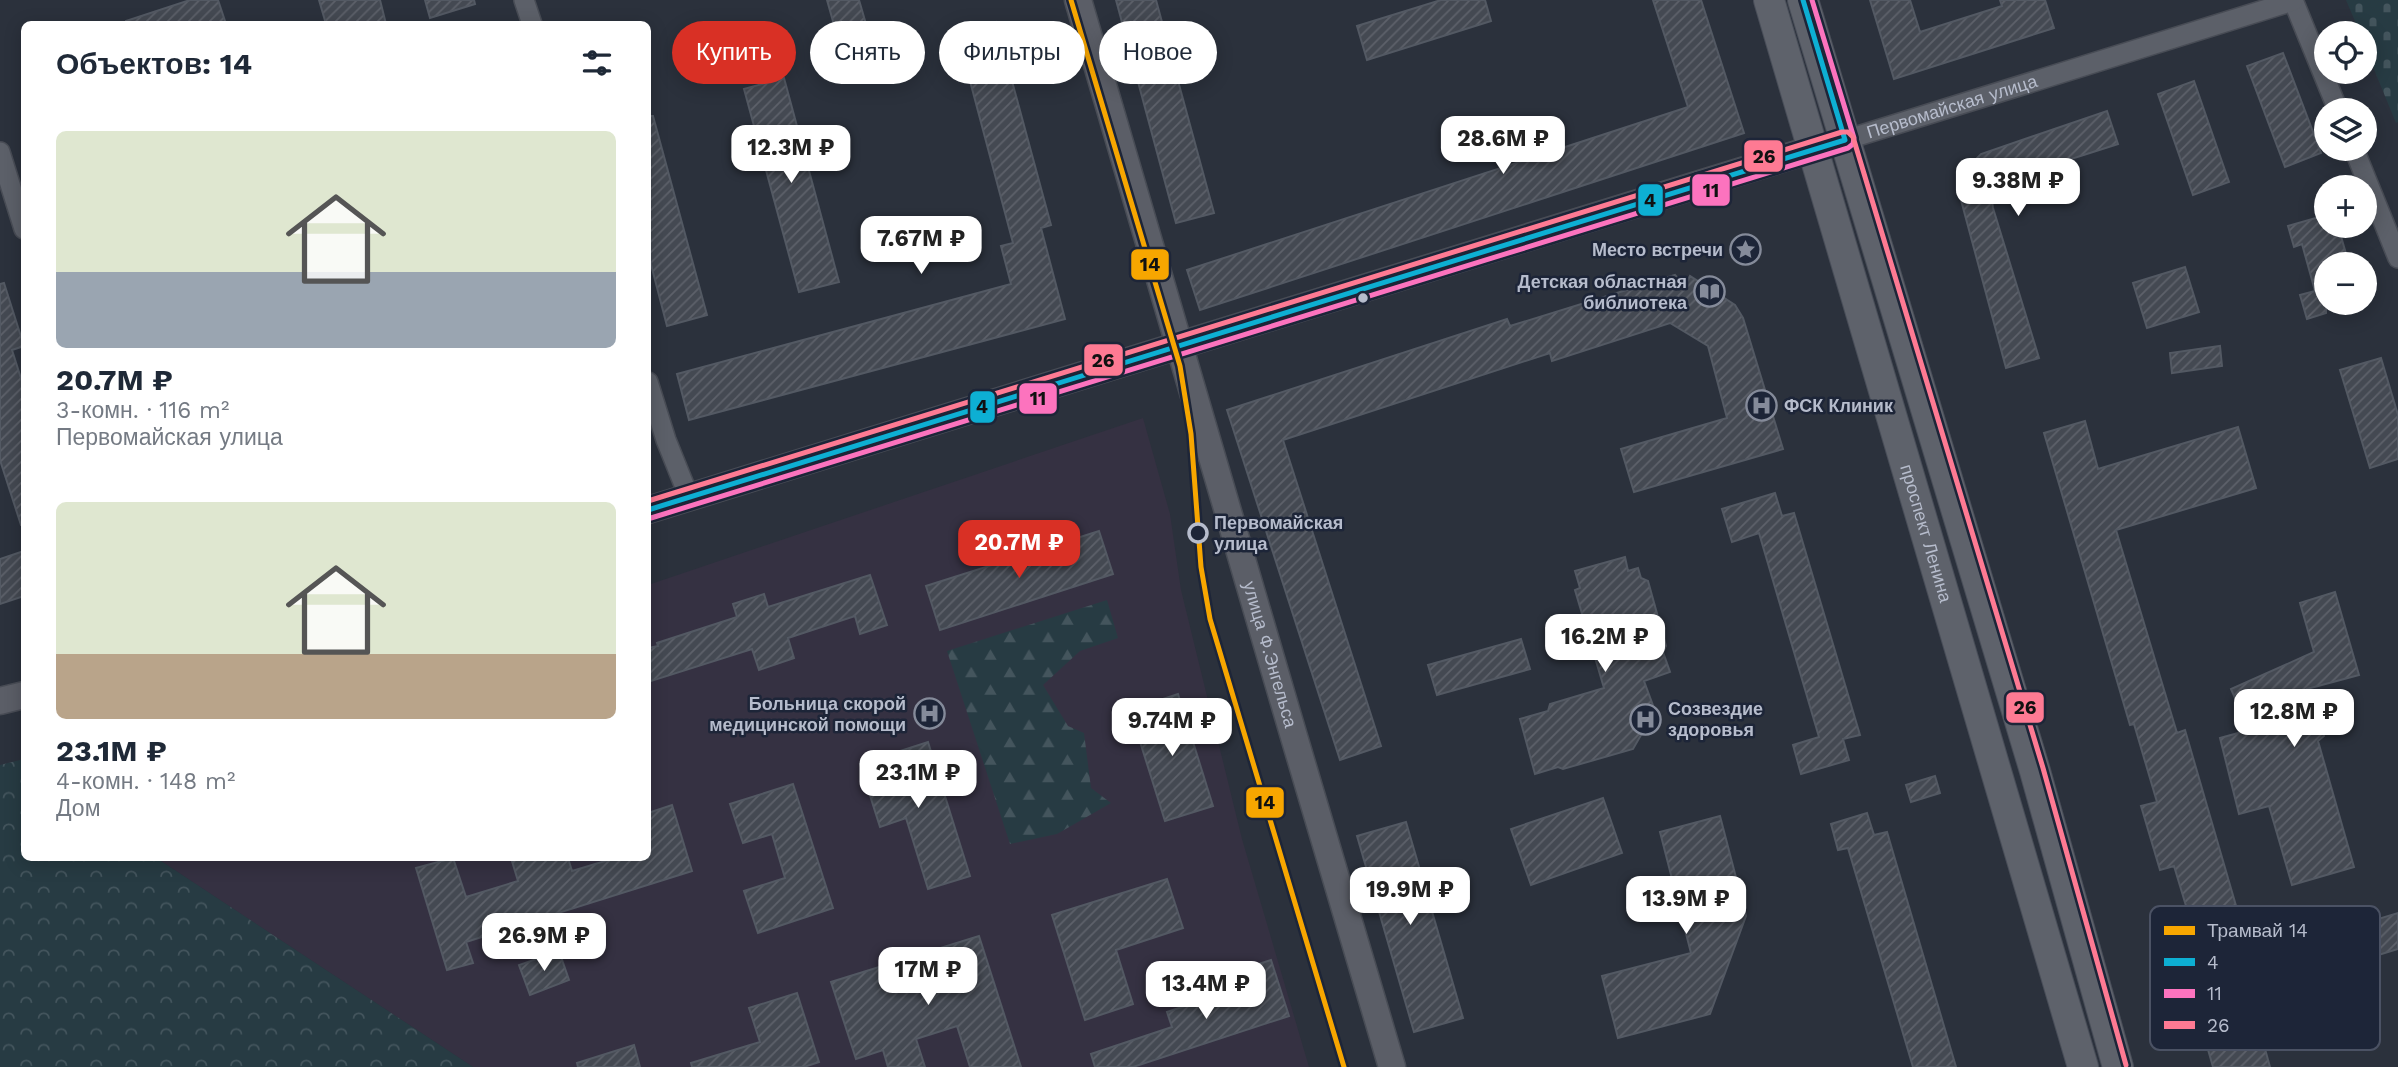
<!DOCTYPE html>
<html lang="ru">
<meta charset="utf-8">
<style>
:root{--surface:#fff;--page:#f6f6f7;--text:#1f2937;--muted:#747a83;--accent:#d93025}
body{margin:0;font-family:"Work Sans",sans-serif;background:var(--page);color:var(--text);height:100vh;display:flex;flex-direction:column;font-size:26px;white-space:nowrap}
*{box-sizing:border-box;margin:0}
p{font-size:23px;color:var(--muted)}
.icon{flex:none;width:38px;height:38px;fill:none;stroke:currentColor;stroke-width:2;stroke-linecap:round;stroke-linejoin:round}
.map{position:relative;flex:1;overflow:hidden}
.drawer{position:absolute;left:21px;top:21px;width:630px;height:840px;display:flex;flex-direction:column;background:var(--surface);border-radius:10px;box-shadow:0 4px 18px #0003}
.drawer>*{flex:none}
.top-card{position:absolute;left:672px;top:21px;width:665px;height:63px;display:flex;gap:14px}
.fabs{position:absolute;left:2314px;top:21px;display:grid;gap:14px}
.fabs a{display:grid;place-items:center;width:63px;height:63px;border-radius:50%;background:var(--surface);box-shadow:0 4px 18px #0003;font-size:35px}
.price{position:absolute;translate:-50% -60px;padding:0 16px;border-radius:14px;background:#fff;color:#222;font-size:23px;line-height:46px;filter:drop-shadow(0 2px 4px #0008)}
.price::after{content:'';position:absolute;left:50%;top:42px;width:21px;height:16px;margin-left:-10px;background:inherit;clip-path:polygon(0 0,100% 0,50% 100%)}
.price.current{background:var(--accent);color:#fff}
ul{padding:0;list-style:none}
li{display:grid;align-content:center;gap:14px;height:371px;padding:0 35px}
li span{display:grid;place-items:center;height:217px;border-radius:10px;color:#555}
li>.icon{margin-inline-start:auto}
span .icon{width:126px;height:126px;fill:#fffc;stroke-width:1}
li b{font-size:30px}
h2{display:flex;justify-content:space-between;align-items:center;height:84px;padding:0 35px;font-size:30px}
.chip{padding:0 24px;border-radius:32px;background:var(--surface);box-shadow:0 4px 18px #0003;font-size:24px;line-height:63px}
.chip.current{background:var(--accent);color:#fff}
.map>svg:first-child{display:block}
.medical{fill:#353142}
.forest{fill:url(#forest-firs)}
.cemetery{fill:url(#cemetery-stones)}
.park{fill:url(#park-crowns)}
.building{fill:url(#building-hatch);stroke:#535963;stroke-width:2}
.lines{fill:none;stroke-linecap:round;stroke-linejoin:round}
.street-casing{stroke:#484c55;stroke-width:22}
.secondary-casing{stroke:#484c55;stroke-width:29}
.primary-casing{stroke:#494e59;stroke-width:32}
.street{stroke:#5c6069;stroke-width:19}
.secondary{stroke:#5b5e67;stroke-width:26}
.primary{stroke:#5e626b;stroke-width:30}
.bus-1-casing{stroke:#1d2538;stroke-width:10}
.bus-2-casing{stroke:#1d2538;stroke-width:10}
.bus-3-casing{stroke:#1d2538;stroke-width:10}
.bus-1{stroke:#0dafd3;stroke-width:5}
.bus-2{stroke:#fc73be;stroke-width:5}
.bus-3{stroke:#fe7a93;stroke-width:5}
.tram-1-casing{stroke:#1d2538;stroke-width:10}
.tram-1{stroke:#f7a600;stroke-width:5}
.bus-dot{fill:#b6bccc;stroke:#1d2538;stroke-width:2.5}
.stop-dot{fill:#1d2538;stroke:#b6bccc;stroke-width:3.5}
.labels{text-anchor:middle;stroke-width:5;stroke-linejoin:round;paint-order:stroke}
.street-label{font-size:18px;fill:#b6bccc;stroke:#1d2538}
.poi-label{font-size:18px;font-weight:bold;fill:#b6bccc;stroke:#1d2538;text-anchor:end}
.stop-label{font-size:18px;font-weight:bold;fill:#b6bccc;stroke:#1d2538;text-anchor:start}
.key{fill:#1d2538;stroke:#4b5264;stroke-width:2}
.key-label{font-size:19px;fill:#b6bccc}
.line-badge{stroke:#1d2538;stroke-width:2.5}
.pale-badge-label{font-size:19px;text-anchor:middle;font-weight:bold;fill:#111}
</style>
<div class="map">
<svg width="2398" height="1067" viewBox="0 0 2398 1067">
<defs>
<pattern id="forest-firs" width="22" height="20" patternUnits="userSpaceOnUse" patternTransform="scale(1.75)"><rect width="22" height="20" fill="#273b43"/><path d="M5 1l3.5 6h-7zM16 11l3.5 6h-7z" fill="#44555d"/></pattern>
<pattern id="cemetery-stones" width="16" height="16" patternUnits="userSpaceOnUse" patternTransform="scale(1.75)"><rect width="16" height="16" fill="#273b43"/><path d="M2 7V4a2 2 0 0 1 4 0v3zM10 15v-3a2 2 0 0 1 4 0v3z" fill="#44555d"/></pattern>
<pattern id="park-crowns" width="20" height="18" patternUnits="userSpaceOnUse" patternTransform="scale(1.75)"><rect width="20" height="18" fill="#273b43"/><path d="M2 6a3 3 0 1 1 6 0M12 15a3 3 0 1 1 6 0" fill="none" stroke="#44555d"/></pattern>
<pattern id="building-hatch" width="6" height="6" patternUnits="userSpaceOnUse" patternTransform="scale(1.75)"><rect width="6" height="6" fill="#444952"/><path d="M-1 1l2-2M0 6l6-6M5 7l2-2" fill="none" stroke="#5d616a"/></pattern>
</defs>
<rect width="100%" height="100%" fill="#2b313c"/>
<path class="medical" d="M1143,418L1170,514L1181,590L1242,839L1309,1067H473L161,861L193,858H648V585Z"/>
<path class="forest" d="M1107,600L1118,638L1080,651L1043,685L1068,726L1084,733L1091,788L1111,803L1057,834L1010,844L947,651Z"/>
<path class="cemetery" d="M2346,0H2398V122L2396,123L2364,45V33H2360Z"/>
<path class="park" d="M24,759V858H159L161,861L473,1067H0V765Z"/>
<path class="building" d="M190,0H218L226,24H126V21Z
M319,0H380L386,24H326Z
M425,0H474L475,4L430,18Z
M827,0H859L866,24L836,32Z
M1116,0H1156L1214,213L1176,223Z
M1441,0H1485L1491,21L1367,60L1357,26Z
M1653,0H1701L1744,133L1200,310L1187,270L1688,107Z
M1870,0H1910L1920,32L2002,6L2000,0H2045L2054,28L1894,79Z
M996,22L1051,225L1041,228L1065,319L689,420L677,374L1011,284L1001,246L1013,243L957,32Z
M2283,53L2321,153L2285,167L2247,66Z
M784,78L839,282L799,292L744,89Z
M2194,81L2229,182L2193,195L2158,94Z
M2107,111L2118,144L1999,182L1991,193L1993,208L2039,358L2006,368L1961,200L1960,184L1968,167L1981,154Z
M648,116H653L707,315L667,326L648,253Z
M2326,215V226H2338L2349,264H2326V313L2307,319L2300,295L2315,291L2302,244L2294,247L2288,226Z
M2185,267L2199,312L2147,328L2133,283Z
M1675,275L1685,286L1690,276L1735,305L1743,318L1783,449L1634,492L1621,449L1727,418L1708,346L1670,323L1552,361L1550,353L1283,440L1381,746L1340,760L1227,410L1507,319L1510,326Z
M4,283L24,346L12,350L24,388V525H21L0,460V284Z
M2220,346L2222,366L2172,373L2170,353Z
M2381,358L2398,415V459L2370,468L2340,370Z
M2085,421L2098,469L2238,427L2256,488L2116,530L2177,733L2185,730L2239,916L2193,929L2174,866L2160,870L2141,806L2157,802L2134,724L2130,725L2044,433Z
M1775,493L1782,516L1794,513L1860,735L1843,739L1849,760L1801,774L1793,745L1819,737L1759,533L1732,542L1722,509Z
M1099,531L1113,574L940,630L926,586Z
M24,551V596L0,604V559Z
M1625,557L1628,571L1638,568L1641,578L1648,581L1666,646L1663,652L1670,672L1644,681L1655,711L1633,749L1563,769L1558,767L1535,774L1520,719L1548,711L1550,704L1604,688L1575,590L1580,588L1575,571Z
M870,575L887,625L860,634L855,616L788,638L794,658L759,670L752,649L648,682V648L658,646L657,643L737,617L733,604L764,594L768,607Z
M2335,592L2359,675L2307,689L2324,736L2318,741L2354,867L2292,885L2269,806L2239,814L2220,738L2249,730L2231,689L2314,652L2300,603Z
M1521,639L1530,669L1437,695L1428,665Z
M1178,694L1213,806L1165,821L1130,710Z
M928,742L970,876L928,889L906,818L880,827L860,764Z
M1935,776L1940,793L1911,802L1906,785Z
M793,784L833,908L758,933L744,891L785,878L772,834L743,843L730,804Z
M1603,798L1622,853L1531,885L1511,829Z
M672,805L692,871L466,942L473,963L447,970L416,868L453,858L466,897L518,881L511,858H568L572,871L615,858H648V813Z
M1867,813L1874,835L1887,832L1956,1067H1913L1848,848L1838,850L1831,824Z
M1720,816L1746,916L1710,1014L1618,1038L1602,976L1691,953L1660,832Z
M1406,822L1463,1018L1414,1032L1357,836Z
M1167,879L1183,928L1116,950L1133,1004L1085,1020L1052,915Z
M2398,913V949L2307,977L2296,944Z
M979,936L1021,1067H970L957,1026L916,1039L925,1067H888L883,1050L856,1059L831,982Z
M559,951L569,980L530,995L519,965Z
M1271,960L1289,1016L1133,1067H1095L1091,1054L1172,1027L1167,1012L1251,984L1246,968Z
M2233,978L2241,1005L2252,1002L2270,1067H2213L2193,997L2199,996L2197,989Z
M797,993L819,1062L804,1067H692L691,1063L760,1042L749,1008Z
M634,1045L640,1067H578L577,1063Z"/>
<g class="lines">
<defs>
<g id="street">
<path d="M524,0L532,24"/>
<path d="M2293,0L2338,110"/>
<path id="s1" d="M1845,140L2293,1"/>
<path d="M2354,149L2398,258"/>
<path d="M0,152L24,229"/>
<path d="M648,382L666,440L689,497"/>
</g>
<g id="secondary">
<path id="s2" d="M1078,0C1184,355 1285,712 1392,1067"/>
<path d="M648,510L1813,149"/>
<path d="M0,701L24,695"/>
</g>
<g id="primary">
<path id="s3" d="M1769,0L2083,1067"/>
<path d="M1803,0L2035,771L2118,1067"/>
</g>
</defs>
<use href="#street" class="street-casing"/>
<use href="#secondary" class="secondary-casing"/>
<use href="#primary" class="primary-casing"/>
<use href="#street" class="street"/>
<use href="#secondary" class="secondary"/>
<use href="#primary" class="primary"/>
<defs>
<path id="bus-1" d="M648,510L1845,140L1803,0"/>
<path id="bus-2" d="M651,518L1848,148L1853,144L1854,138L1812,0"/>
<path id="bus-3" d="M648,501L1842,132H1848L1853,137L2043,768L2126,1065"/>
</defs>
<use href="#bus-1" class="bus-1-casing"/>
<use href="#bus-2" class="bus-2-casing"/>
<use href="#bus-3" class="bus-3-casing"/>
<use href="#bus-1" class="bus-1"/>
<use href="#bus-2" class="bus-2"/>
<use href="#bus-3" class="bus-3"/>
<defs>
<path id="tram-1" d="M1071,0L1180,366L1191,434L1201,567L1210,619L1344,1067"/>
</defs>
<use href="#tram-1" class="tram-1-casing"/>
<use href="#tram-1" class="tram-1"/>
</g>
<defs>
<symbol id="sight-ring" viewBox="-11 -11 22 22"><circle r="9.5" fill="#1d2538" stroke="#858b9a" stroke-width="1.5"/><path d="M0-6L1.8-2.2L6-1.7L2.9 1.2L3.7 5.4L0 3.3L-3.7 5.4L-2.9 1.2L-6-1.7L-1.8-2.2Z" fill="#858b9a"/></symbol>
<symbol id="library-ring" viewBox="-11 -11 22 22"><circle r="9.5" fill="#1d2538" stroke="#858b9a" stroke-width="1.5"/><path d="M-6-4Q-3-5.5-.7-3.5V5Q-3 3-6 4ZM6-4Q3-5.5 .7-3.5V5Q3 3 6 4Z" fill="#858b9a"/></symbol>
<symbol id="hospital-ring" viewBox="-11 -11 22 22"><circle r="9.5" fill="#1d2538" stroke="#858b9a" stroke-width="1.5"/><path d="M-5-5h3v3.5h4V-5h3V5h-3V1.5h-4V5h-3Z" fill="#858b9a"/></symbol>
</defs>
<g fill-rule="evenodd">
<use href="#sight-ring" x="1728" y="232" width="35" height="35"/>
<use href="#library-ring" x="1692" y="274" width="35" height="35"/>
<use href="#hospital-ring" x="1744" y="388" width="35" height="35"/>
<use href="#hospital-ring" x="912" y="696" width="35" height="35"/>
<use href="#hospital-ring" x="1628" y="702" width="35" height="35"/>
</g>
<circle class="bus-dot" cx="1363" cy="298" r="6"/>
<circle class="stop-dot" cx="1198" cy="533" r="9"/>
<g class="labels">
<g class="street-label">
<text dy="6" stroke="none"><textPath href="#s1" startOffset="112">Первомайская улица</textPath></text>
<text dy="6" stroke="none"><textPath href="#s3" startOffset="556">проспект Ленина</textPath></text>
<text dy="6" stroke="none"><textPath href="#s2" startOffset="682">улица Ф.Энгельса</textPath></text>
</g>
<g class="poi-label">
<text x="1723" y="256">Место встречи</text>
<text x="1687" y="288">Детская областная<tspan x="1687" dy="21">библиотека</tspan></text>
<text x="1784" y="412" text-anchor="start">ФСК Клиник</text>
<text x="906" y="710">Больница скорой<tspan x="906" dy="21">медицинской помощи</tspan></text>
<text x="1668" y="715" text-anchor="start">Созвездие<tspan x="1668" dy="21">здоровья</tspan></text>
</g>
<g class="stop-label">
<text x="1214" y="529">Первомайская<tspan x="1214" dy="21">улица</tspan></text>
</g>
</g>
<rect x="2150" y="906" width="230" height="144" rx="10" class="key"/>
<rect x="2164" y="926" width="31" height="9" fill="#f7a600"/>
<rect x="2164" y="958" width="31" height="8" fill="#0dafd3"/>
<rect x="2164" y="989" width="31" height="9" fill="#fc73be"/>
<rect x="2164" y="1021" width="31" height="8" fill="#fe7a93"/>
<g class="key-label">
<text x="2207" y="937">Трамвай 14</text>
<text x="2207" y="969">4</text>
<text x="2207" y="1000">11</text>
<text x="2207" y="1032">26</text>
</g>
<g class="line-badge">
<rect x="1743" y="139" width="41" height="34" rx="7" fill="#fe7a93"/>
<rect x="1691" y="173" width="40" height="34" rx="7" fill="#fc73be"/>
<rect x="1637" y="183" width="27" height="34" rx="7" fill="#0dafd3"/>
<rect x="1130" y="248" width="40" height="33" rx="7" fill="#f7a600"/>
<rect x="1083" y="343" width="41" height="34" rx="7" fill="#fe7a93"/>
<rect x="1018" y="382" width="40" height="33" rx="7" fill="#fc73be"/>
<rect x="969" y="390" width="27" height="34" rx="7" fill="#0dafd3"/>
<rect x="2005" y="691" width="40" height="33" rx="7" fill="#fe7a93"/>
<rect x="1245" y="786" width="40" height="33" rx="7" fill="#f7a600"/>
</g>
<g class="pale-badge-label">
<text x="1764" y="163">26</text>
<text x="1711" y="197">11</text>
<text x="1650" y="207">4</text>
<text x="1150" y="271">14</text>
<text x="1103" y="367">26</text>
<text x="1038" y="405">11</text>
<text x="982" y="413">4</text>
<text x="2025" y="714">26</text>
<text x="1265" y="809">14</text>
</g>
</svg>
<div class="fabs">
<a><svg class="icon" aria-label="locate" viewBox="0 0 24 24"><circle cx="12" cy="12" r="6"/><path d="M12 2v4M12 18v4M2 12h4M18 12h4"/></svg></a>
<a><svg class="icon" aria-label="layers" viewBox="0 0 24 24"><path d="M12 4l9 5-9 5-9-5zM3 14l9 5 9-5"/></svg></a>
<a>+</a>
<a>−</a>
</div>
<b class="price" style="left:1503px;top:176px">28.6M ₽</b>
<b class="price" style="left:791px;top:185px">12.3M ₽</b>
<b class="price" style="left:2018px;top:218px">9.38M ₽</b>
<b class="price" style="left:921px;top:276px">7.67M ₽</b>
<b class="price current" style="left:1019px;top:580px">20.7M ₽</b>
<b class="price" style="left:1605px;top:674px">16.2M ₽</b>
<b class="price" style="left:2294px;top:749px">12.8M ₽</b>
<b class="price" style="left:1172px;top:758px">9.74M ₽</b>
<b class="price" style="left:918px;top:810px">23.1M ₽</b>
<b class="price" style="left:1410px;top:927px">19.9M ₽</b>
<b class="price" style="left:1686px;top:936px">13.9M ₽</b>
<b class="price" style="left:544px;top:973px">26.9M ₽</b>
<b class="price" style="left:928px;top:1007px">17M ₽</b>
<b class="price" style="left:1206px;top:1021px">13.4M ₽</b>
<div class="top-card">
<a class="chip current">Купить</a>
<a class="chip">Снять</a>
<a class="chip">Фильтры</a>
<a class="chip">Новое</a>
</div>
<section class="drawer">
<h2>Объектов: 14<svg class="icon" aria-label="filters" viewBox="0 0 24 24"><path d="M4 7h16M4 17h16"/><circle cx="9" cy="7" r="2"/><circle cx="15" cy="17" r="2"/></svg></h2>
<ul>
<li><span style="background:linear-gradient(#dfe7d0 65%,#9aa5b1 0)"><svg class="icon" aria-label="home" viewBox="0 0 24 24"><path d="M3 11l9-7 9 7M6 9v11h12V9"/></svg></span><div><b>20.7M ₽</b><p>3-комн. · 116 m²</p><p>Первомайская улица</p></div></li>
<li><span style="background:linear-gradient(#dfe7d0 70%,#b9a48a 0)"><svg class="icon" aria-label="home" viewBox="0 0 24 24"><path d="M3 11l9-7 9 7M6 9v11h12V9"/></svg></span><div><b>23.1M ₽</b><p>4-комн. · 148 m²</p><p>Дом</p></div></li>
</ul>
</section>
</div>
